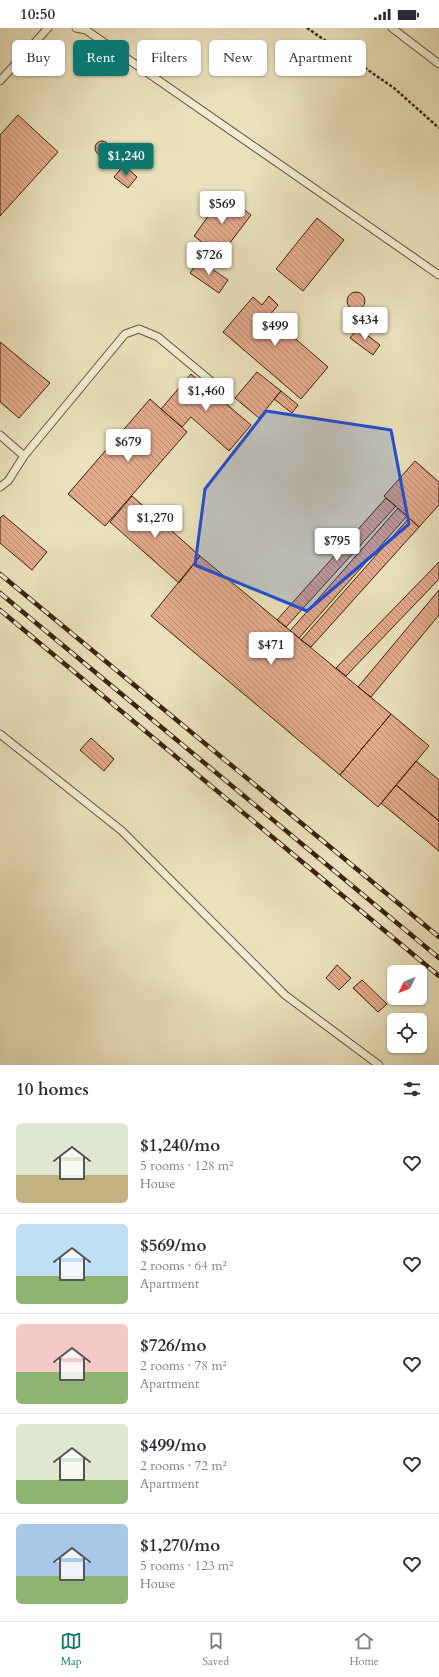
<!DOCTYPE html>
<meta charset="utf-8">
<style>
:root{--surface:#fff;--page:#f7f7f7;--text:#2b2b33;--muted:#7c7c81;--line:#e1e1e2;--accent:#0f766e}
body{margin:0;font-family:Cardo,serif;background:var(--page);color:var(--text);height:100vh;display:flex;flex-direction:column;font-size:15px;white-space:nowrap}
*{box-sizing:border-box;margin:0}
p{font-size:13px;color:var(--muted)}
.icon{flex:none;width:22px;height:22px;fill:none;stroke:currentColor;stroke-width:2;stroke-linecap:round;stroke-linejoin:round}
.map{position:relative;height:1037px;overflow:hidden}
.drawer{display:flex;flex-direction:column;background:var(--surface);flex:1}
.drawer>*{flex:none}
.top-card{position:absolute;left:12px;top:12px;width:415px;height:36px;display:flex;gap:8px}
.needle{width:26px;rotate:227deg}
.fabs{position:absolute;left:387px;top:937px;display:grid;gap:8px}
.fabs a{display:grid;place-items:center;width:40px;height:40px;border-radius:6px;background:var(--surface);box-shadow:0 1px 3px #0004;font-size:20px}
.price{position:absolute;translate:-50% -34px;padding:0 9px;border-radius:4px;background:#fff;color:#222;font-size:13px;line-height:26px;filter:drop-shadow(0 1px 2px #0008)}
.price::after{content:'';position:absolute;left:50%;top:24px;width:12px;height:9px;margin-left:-6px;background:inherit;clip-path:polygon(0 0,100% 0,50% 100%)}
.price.selected{background:var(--accent);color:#fff}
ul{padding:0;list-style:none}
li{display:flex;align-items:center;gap:12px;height:100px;padding:0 16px}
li+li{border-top:1px solid var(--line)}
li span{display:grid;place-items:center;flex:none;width:112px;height:80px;border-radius:6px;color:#555}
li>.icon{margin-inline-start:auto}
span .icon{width:48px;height:48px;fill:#fffc;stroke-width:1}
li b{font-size:17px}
h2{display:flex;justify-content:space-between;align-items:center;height:48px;padding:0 16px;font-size:17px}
.chip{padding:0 14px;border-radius:6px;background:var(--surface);box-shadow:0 1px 3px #0004;font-size:14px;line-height:36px}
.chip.selected{background:var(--accent);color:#fff}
.status{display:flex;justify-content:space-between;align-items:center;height:28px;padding:0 20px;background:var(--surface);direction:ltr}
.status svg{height:11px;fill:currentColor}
.menu{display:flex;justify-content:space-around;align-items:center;height:56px;border-top:1px solid var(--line);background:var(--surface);font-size:11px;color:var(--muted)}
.menu a{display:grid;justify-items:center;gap:2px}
.menu .selected{color:var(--accent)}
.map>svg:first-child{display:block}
.building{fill:url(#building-back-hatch);stroke:#3d210c}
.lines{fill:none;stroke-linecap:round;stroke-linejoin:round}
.lane-casing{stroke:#685138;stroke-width:9}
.path{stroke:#3d210c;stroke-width:2.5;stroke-dasharray:3 2;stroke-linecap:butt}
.lane{stroke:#f1ecd3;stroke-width:7}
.rail-casing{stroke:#3d210c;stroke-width:4.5}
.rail{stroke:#f1ecd3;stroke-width:3;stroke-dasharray:9;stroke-linecap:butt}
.marked{fill:#1d4ed8;fill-opacity:0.2;stroke:#1d4ed8;stroke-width:3;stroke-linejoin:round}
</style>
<div class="status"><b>10:50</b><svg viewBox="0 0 49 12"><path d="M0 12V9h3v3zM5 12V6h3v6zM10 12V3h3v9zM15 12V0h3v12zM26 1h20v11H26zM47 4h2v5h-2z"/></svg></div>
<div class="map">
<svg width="439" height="1037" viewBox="0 0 439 1037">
<defs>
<pattern id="building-back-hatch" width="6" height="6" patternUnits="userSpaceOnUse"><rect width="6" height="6" fill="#e4aa8d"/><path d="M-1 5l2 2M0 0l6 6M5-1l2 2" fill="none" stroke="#ba8a72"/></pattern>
</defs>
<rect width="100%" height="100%" fill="#eae1bc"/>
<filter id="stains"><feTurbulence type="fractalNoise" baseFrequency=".005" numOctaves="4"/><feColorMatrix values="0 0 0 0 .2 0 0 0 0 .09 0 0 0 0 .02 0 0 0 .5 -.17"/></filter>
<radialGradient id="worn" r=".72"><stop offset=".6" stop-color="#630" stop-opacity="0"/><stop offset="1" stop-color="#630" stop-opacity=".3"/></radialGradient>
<path class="building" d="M18,87L58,124L0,188V107Z
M95 120a7 7 0 1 1 14 0a7 7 0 1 1-14 0Z
M124,137L137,149L128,160L114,149Z
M224,166L251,187L220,228L194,208Z
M317,190L344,212L303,263L276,241Z
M199,232L228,252L219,265L190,245Z
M347 273a9 9 0 1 1 18 0a9 9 0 1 1-18 0Z
M269,268L278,277L269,288L328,339L301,371L223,304L253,269L262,277Z
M358,300L380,317L373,327L350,310Z
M0,314L50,355L19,390L0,374Z
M257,344L281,363L259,390L235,370Z
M191,346L251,397L229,423L191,389L182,399L161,381Z
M281,363L298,377L292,385L274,371Z
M150,371L187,404L105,498L68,466Z
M415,433L439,454V477L419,499L384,468Z
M132,468L200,528L179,555L110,494Z
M386,470L396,478L286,599L277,592Z
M398,480L407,488L299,610L290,603Z
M3,487L47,524L32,542L0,515V490Z
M409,490L419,499L311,619L301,612Z
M200,528L391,686L340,747L151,588Z
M439,534V551L346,648L336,640Z
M439,562V587L371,669L358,659Z
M391,686L429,718L378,779L340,747Z
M91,710L114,731L104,743L80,722Z
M416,733L439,752V793L396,757Z
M396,757L439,793V823L381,775Z
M337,937L351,950L339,962L326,950Z
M362,952L387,976L378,984L353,960Z"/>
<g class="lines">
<defs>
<path id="lane" d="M76,0L86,2L439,247
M392,0L439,36
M0,53L48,0
M0,407L24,428
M0,459L8,453L24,428L125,306L139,301L158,309L212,354
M0,706L122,803L285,967L379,1037"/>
</defs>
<use href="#lane" class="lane-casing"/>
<path class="path" d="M307,0L394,60L439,100"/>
<use href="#lane" class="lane"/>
<defs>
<path id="rail" d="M0,546L439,909
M0,565L439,930
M0,582L439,948"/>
</defs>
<use href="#rail" class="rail-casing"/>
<use href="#rail" class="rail"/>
</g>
<path class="marked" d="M266,383L391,402L409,496L307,583L195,537L205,461Z"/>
<rect width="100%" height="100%" filter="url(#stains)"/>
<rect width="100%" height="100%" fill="url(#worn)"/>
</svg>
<div class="fabs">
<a><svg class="needle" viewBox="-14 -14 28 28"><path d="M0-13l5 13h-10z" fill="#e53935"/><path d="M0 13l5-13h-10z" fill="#7c7c81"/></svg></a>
<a><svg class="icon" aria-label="locate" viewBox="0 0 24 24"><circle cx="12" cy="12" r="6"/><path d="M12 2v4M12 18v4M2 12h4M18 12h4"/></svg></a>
</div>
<b class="price selected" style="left:126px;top:149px">$1,240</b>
<b class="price" style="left:222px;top:197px">$569</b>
<b class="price" style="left:209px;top:248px">$726</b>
<b class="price" style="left:365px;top:313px">$434</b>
<b class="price" style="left:275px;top:319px">$499</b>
<b class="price" style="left:206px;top:384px">$1,460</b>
<b class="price" style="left:128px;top:435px">$679</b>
<b class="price" style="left:155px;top:511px">$1,270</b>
<b class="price" style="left:337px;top:534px">$795</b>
<b class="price" style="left:271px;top:638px">$471</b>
<div class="top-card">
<a class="chip">Buy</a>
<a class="chip selected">Rent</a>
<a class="chip">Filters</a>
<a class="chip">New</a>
<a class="chip">Apartment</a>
</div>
</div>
<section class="drawer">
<h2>10 homes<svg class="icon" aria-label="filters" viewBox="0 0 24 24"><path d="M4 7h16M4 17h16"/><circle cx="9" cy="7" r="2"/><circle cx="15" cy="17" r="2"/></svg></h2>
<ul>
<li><span style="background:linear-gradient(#dfe7d0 65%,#c2b280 0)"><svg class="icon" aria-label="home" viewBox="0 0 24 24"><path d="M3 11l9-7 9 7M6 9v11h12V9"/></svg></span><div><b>$1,240/mo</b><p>5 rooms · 128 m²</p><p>House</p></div><svg class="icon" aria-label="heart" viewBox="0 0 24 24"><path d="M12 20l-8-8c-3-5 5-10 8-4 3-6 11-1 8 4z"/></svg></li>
<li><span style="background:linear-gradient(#bfe0f5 65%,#8fb573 0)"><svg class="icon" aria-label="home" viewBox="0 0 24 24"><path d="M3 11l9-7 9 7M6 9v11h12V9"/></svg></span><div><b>$569/mo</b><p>2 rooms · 64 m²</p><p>Apartment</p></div><svg class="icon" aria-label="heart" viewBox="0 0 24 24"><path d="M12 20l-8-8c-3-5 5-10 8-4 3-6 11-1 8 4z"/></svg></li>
<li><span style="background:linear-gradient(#f6c9c9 60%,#8fb573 0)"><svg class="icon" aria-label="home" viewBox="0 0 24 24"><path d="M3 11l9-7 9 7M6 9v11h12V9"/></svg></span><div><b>$726/mo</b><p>2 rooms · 78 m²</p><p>Apartment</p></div><svg class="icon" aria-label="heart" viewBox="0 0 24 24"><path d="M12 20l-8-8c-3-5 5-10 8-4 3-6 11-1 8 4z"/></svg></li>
<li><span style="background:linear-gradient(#dfe7d0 70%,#8fb573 0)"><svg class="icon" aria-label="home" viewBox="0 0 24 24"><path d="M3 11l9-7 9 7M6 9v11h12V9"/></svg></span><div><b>$499/mo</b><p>2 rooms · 72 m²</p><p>Apartment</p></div><svg class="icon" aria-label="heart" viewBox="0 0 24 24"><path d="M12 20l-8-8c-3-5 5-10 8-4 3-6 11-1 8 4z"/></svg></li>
<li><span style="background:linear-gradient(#a9c7e8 65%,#8fb573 0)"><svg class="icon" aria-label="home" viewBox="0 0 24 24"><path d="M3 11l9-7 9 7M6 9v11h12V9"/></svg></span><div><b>$1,270/mo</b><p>5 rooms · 123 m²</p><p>House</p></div><svg class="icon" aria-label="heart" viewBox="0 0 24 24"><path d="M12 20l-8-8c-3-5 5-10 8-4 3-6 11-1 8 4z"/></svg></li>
</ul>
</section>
<nav class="menu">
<a class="selected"><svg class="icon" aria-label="map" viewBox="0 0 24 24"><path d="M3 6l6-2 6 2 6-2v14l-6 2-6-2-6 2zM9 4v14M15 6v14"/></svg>Map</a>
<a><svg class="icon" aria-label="saved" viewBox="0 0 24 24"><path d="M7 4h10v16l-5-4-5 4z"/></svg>Saved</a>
<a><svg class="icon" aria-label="home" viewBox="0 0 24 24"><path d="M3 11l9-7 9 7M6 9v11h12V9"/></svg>Home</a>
</nav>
